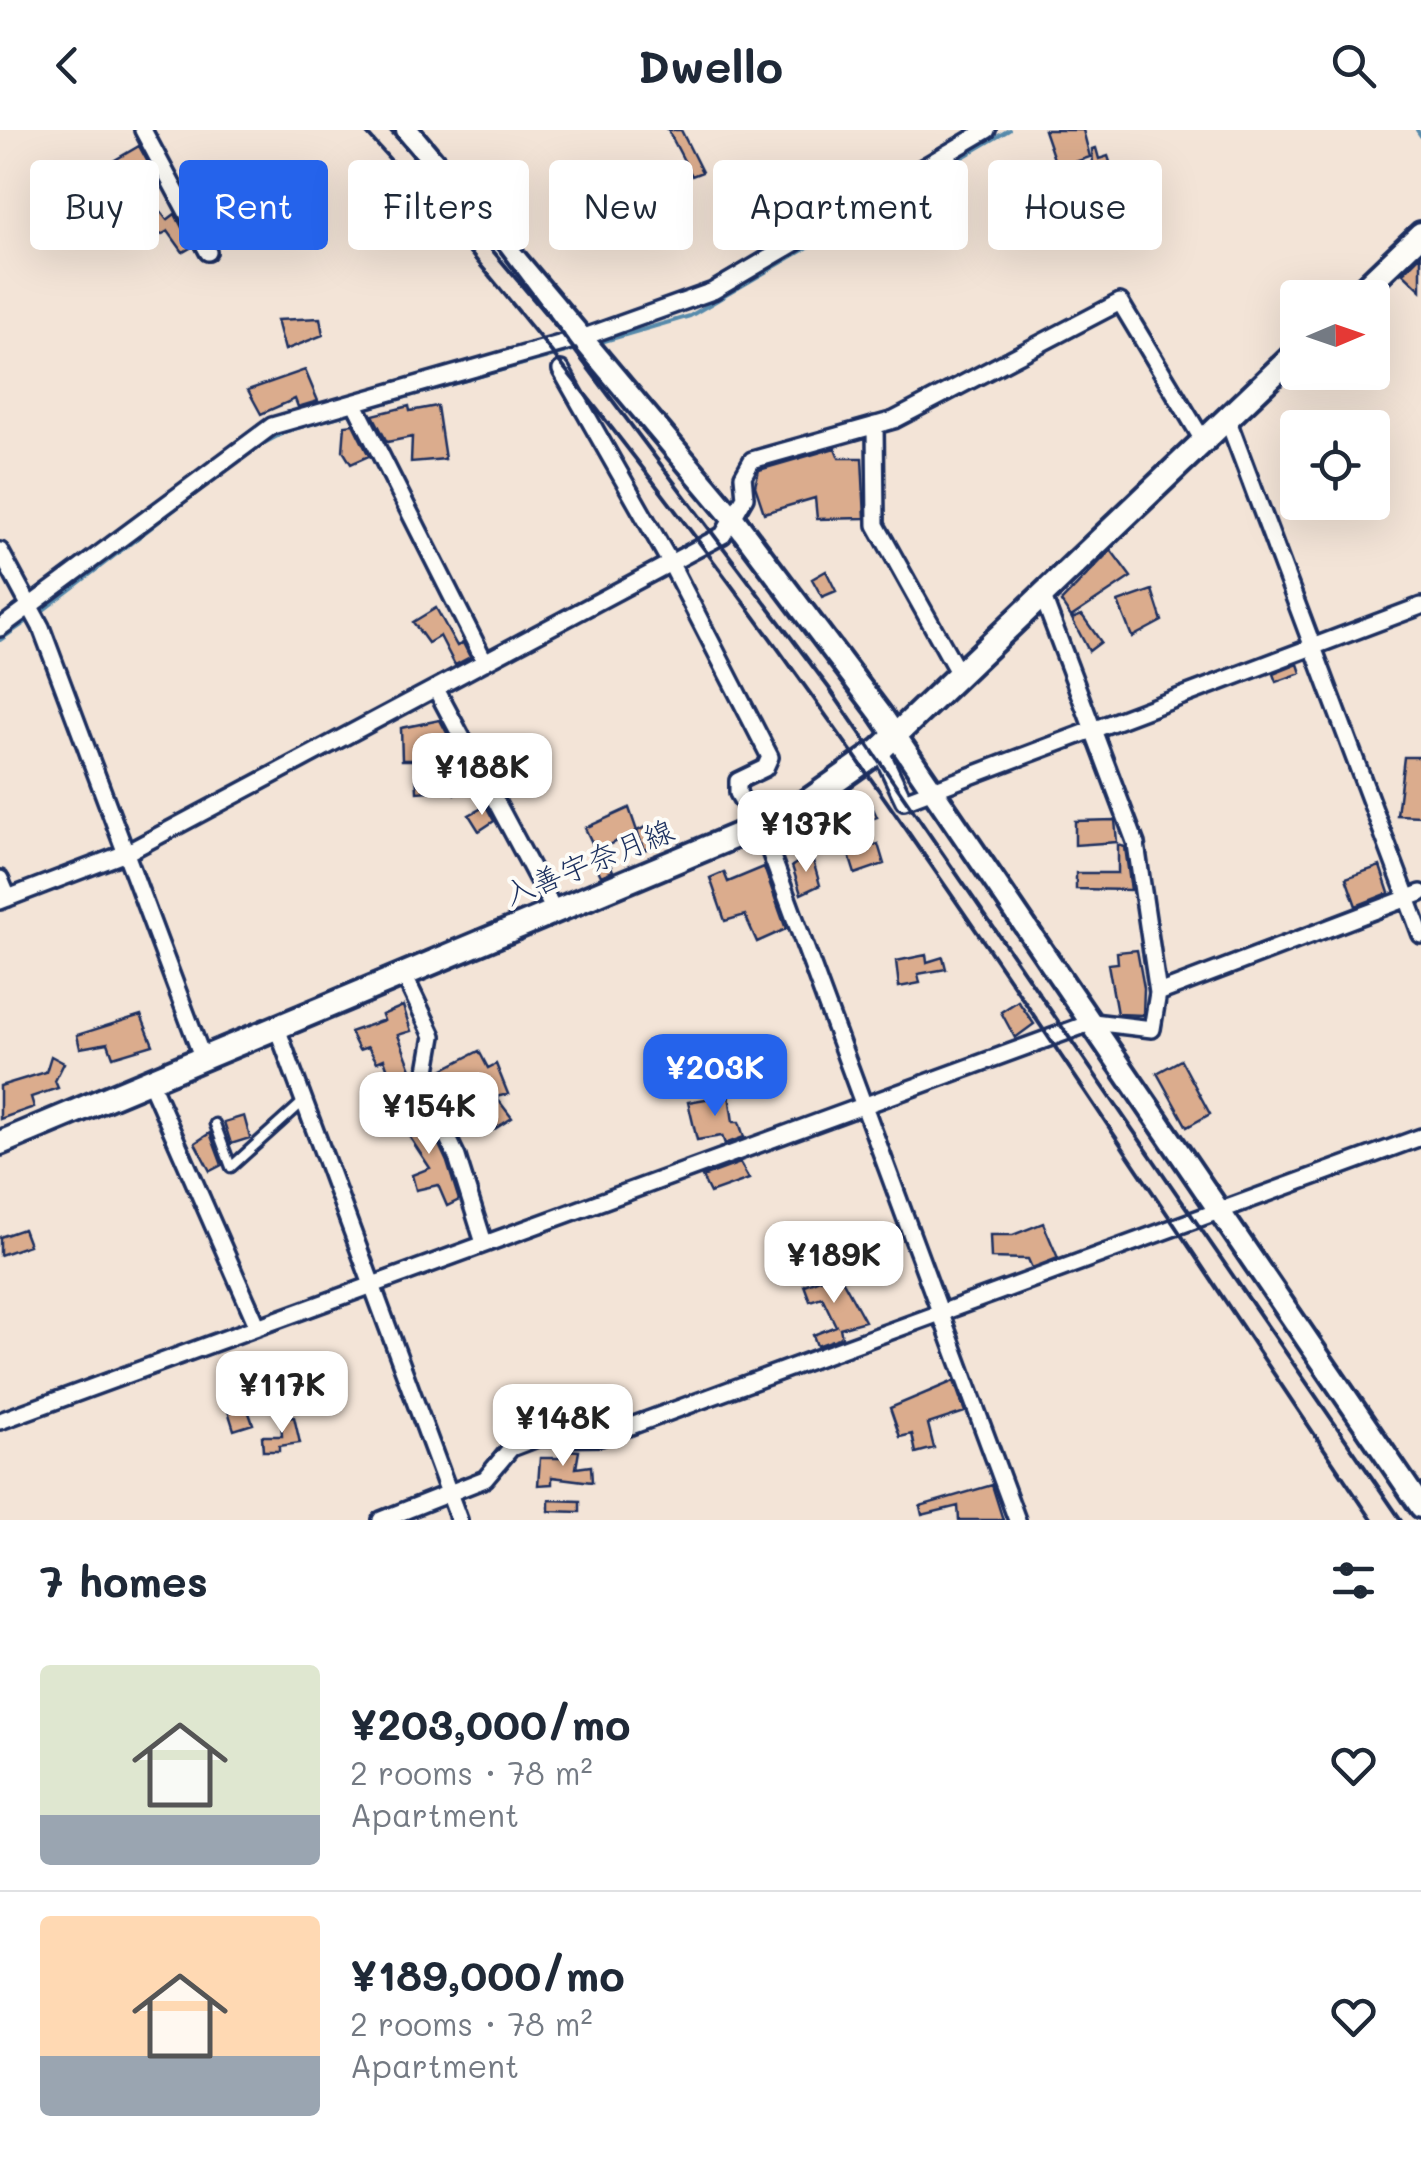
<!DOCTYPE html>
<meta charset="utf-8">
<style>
:root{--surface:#fff;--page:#f2f2f3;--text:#1f2937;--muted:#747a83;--line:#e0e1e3;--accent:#2563eb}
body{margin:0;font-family:Mali,"Klee One",sans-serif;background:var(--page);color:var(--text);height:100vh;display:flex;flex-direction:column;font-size:38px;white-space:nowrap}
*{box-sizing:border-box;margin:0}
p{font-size:32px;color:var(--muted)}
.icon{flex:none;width:55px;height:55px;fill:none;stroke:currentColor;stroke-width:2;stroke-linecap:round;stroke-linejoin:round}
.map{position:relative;height:1390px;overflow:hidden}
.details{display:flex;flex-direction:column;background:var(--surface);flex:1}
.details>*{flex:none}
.hud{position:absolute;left:30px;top:30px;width:1362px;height:90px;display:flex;gap:20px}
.needle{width:65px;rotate:88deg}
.fabs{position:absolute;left:1280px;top:150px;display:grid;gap:20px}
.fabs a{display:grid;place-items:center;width:110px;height:110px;border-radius:10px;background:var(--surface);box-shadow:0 10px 40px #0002;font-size:50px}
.price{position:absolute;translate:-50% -85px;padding:0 22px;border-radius:20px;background:#fff;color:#222;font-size:32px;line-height:65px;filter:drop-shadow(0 2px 5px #0008)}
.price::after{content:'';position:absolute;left:50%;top:60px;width:30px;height:22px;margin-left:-15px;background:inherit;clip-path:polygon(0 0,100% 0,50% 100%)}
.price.active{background:var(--accent);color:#fff}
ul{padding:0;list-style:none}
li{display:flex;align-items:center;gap:30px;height:250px;padding:0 40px}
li+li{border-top:2px solid var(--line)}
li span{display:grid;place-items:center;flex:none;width:280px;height:200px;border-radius:10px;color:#555}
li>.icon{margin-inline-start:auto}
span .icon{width:120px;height:120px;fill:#fffc;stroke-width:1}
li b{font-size:42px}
h2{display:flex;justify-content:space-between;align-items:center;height:120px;padding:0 40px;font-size:42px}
.tag{padding:0 35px;border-radius:10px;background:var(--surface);box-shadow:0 10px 40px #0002;font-size:35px;line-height:90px}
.tag.active{background:var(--accent);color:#fff}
header{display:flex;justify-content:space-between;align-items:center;height:130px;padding:0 40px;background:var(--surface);font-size:45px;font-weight:700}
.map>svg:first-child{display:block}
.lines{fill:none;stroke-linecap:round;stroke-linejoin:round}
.stream{stroke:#578aab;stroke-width:4}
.building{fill:#dbac8d;stroke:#1b2f5e;stroke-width:2.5}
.lane-casing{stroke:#1b2f5e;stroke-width:15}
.street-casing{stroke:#1b2f5e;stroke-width:22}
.secondary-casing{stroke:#1b2f5e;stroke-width:28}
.primary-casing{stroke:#1b2f5e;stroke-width:30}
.lane{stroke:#fdfcf7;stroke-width:8}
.street{stroke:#fdfcf7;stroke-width:15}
.secondary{stroke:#fdfcf7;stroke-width:20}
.primary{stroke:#fdfcf7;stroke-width:22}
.rail{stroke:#1b2f5e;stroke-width:4}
.labels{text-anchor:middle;stroke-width:8;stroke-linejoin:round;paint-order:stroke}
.street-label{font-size:30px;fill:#1b2f5e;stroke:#fdfcf7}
</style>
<header><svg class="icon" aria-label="back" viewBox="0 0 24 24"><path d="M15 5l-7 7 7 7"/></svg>Dwello<svg class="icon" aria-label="search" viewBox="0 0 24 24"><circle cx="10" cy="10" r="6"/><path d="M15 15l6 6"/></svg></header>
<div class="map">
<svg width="1421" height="1390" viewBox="0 0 1421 1390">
<rect width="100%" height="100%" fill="#f3e4d7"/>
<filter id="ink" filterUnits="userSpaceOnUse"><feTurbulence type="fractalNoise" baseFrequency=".01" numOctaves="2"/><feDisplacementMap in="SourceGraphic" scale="20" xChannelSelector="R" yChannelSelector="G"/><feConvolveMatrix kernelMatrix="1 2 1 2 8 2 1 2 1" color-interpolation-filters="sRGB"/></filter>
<g filter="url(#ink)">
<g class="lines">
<path class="stream" d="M1417,0L1421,6
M594,214L690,186L1009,0
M363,279L580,218
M41,482L255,318L287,301L354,282
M0,510L33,487"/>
</g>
<path class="building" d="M668,0H681L702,42L692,46Z
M1044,0H1083L1090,27L1057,38Z
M139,16L158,51L119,69L103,37Z
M1096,18L1099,29L1108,26L1113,41L1104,44L1110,62L1068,77L1083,111L1071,114L1053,59L1094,50L1092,19Z
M128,76L135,91L161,82L167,90L175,84L192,117L183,122L168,101L132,120L113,83Z
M1421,125V160L1403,143Z
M320,188L323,205L285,220L277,190Z
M305,240L318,271L298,277L295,269L261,284L248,260Z
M409,276L410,281L437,276L445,329L411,332L412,307L387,312L373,285Z
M353,294L369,326L351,334L343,321L345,295Z
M835,318L839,328H862L865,388L817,389L815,368L764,383L755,356L759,340Z
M1111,420L1131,447L1071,487L1061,472Z
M826,441L836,461L822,467L812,449Z
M1152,460L1162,491L1132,507L1118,472Z
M436,478L457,516L463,513L470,527L455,535L440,506L428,513L413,492Z
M1082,485L1101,512L1089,521L1072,489Z
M1298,534L1301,543L1276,552L1273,544Z
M440,590L449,607L416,615L418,630H402L401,598Z
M447,614H452L460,627L461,647L469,646L470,663L455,664V659L417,662L416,636L447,633Z
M1404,627H1420L1421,686L1397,685Z
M870,672L877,687L849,697L844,682Z
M486,676L494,691L479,701L469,685Z
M629,678L637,701L596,721L585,698Z
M1115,690L1117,712L1075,715V691Z
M650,695L661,714L644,720L637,701Z
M858,704L864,718L878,714L884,734L855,744L844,709Z
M1118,715L1125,717L1131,760L1076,759V743H1118Z
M811,724L820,755L801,764L792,736Z
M607,727L613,741L601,746L594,731Z
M1380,736L1389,763L1356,776L1346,748Z
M764,737L786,799L757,812L745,785L725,791L710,748L724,742L728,752Z
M1137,820L1144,858L1143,885L1117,884L1108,834L1118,833L1117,822Z
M926,825L927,832L943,827L946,839L918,844L920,853L899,857L896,831Z
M1018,871L1034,894L1015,908L1001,882Z
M403,876L411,901L398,905L413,944L391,949L384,929L377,932L368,917L359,920L350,902L384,890L382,885Z
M141,885L153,915L113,927L108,913L80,918L77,905Z
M479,921L488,938L496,934L508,964L496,967L512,988L493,1000L477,974L453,980L444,956H436L438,942Z
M51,926L64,933L55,951L58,958L31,967L34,977L0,989V956L46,942Z
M1181,930L1210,984L1187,997L1157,943Z
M373,964L398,972L391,987L367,978Z
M729,965L733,992H739L744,1007L725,1014L722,1006L697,1010L688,972Z
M416,976L419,990L426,987L447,1032L459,1070L447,1076L438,1055L416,1060L412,1045L430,1038L397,988Z
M244,986L250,1008L231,1014L224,992Z
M210,1003L222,1035L210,1041L195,1013Z
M740,1033L749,1049L710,1063L702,1047Z
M1043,1093L1058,1128L1032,1138L1028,1129L991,1128L990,1105H1013Z
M23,1099L29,1115L0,1125V1107Z
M838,1142L865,1191L840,1198L842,1207L817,1216L813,1205L836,1196L822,1167L810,1171L804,1155Z
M954,1251L965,1282L928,1294L934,1318L916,1323L912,1304L900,1307L890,1278Z
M281,1254L286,1274L248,1280L253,1294L234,1300L225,1271Z
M294,1287L300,1313L279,1316V1321H263L262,1306H282L281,1289Z
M564,1320L579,1321L576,1338L591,1336L592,1352L552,1347V1354L538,1355L540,1328H563Z
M992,1355L1003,1390H959L958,1376L922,1385L920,1376Z
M549,1370L580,1371V1382L549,1381Z"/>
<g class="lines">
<defs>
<path id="lane" d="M215,994L231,1037L304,971"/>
<path id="street" d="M143,0L208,122
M561,240L671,434L770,627L765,638L738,651V663L768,716L1017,1390
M355,274L485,532
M1227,288L1421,805
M875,295L876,395L959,544
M0,421L41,497L203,929
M1043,467L1136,714L1158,863
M0,498L272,296L584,207L713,161L987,0
M436,559L554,780
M880,620L904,671L1421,476
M0,749L8,768
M0,771L126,723L723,405L745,367L743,346L752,330L894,290L1120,172L1204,312
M403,843L433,906L424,958L457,1027L484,1113
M277,898L459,1390
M150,951L257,1195
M0,1291L1093,892L1152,899L1158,863L1421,763
M381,1390L485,1349L511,1318L537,1308L601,1307L1421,1007"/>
<path id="secondary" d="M407,0L733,388L880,583L1421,1377"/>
<path id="primary" d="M1354,168L1421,104
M0,1013L757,697L808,671L880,620L1298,221"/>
</defs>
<use href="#lane" class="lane-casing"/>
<use href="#street" class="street-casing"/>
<use href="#secondary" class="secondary-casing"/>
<use href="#primary" class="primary-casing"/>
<use href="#lane" class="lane"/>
<use href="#street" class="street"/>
<use href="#secondary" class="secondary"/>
<use href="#primary" class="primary"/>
<path class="rail" d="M364,0C746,428 1051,915 1372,1390
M390,0L500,121L829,558L1401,1390"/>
</g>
</g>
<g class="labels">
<g class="street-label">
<text transform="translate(589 733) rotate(-22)" y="10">入善宇奈月線</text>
</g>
</g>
</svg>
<div class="fabs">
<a><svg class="needle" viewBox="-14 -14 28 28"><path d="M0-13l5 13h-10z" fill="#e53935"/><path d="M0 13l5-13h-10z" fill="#747a83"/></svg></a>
<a><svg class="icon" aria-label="locate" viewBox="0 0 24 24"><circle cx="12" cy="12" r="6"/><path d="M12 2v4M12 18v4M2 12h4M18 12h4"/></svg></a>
</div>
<b class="price" style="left:482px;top:688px">¥188K</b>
<b class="price" style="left:806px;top:745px">¥137K</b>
<b class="price active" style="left:715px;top:989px">¥203K</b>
<b class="price" style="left:429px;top:1027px">¥154K</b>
<b class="price" style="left:834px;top:1176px">¥189K</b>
<b class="price" style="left:282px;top:1306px">¥117K</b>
<b class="price" style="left:563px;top:1339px">¥148K</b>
<div class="hud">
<a class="tag">Buy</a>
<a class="tag active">Rent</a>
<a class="tag">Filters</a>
<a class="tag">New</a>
<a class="tag">Apartment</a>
<a class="tag">House</a>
</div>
</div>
<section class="details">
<h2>7 homes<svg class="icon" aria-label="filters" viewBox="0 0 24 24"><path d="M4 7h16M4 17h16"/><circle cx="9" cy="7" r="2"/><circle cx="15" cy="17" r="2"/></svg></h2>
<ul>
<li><span style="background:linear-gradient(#dfe7d0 75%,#9aa5b1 0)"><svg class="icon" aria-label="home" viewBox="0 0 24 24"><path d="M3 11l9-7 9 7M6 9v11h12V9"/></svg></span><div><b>¥203,000/mo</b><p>2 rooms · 78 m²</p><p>Apartment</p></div><svg class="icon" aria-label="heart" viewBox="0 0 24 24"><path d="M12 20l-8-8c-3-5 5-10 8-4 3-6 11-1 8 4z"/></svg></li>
<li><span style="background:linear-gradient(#ffd9b3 70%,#9aa5b1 0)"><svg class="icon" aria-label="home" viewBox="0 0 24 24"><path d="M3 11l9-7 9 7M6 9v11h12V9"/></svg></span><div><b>¥189,000/mo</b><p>2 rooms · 78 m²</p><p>Apartment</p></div><svg class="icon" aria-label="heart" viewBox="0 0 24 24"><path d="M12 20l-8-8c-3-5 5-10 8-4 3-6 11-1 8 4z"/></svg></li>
</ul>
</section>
